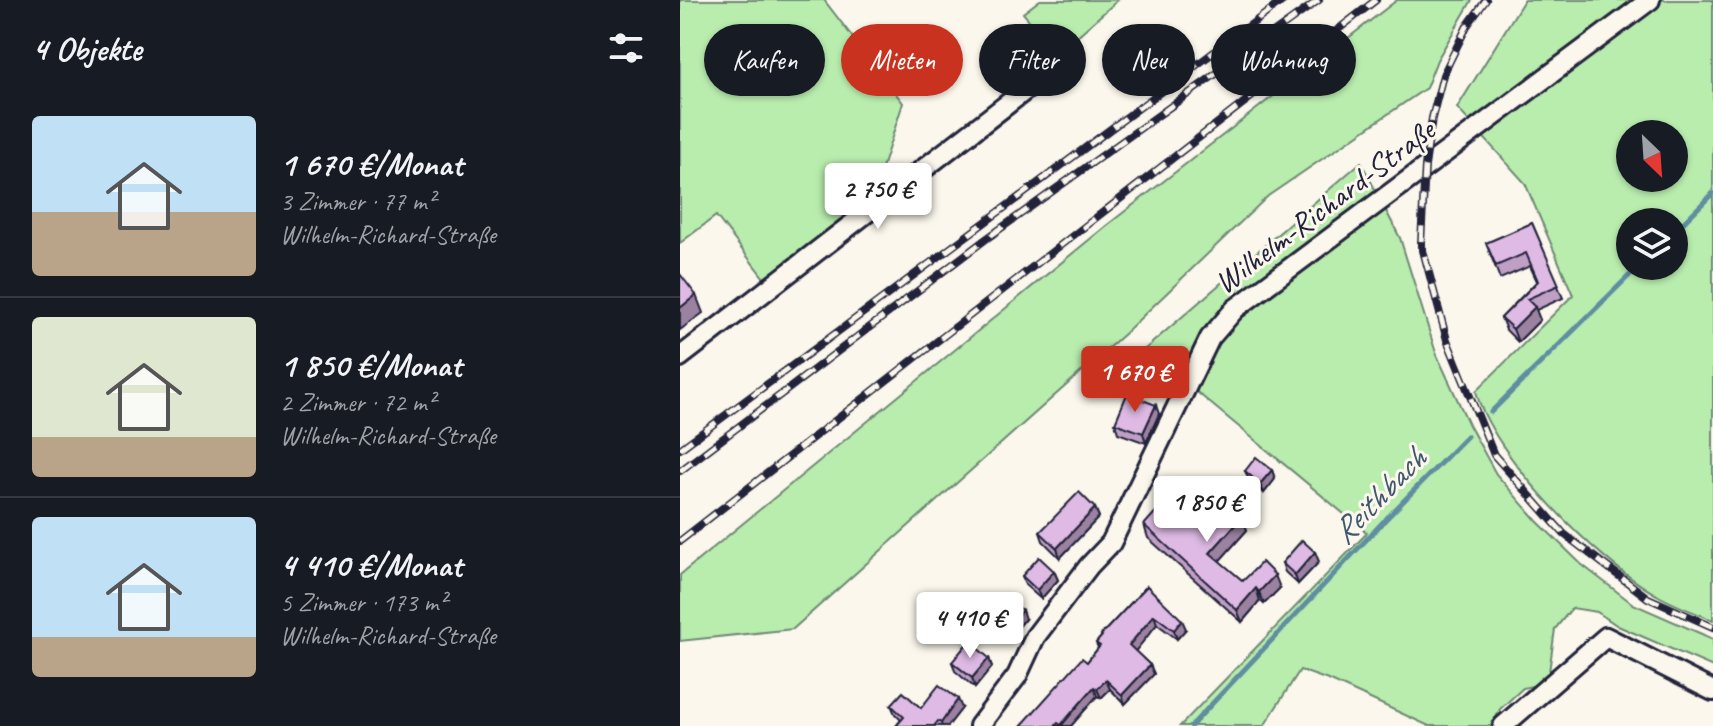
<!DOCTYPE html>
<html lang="de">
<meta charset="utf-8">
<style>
:root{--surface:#171b24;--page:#242831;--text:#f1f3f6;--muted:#9ea1a6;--line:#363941;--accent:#c8321e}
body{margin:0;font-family:Caveat,sans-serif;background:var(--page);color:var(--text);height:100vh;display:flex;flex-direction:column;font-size:30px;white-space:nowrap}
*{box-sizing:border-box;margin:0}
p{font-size:26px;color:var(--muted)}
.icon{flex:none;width:44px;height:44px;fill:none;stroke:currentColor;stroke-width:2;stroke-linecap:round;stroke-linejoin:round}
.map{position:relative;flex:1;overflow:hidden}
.details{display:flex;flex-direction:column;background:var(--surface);width:680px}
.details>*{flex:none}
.banner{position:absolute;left:24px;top:24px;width:760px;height:72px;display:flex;gap:16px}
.needle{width:52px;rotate:155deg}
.tools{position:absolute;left:936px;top:120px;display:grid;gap:16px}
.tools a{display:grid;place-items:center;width:72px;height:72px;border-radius:50%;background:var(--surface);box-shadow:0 2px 6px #0004;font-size:40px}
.price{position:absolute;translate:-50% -68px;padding:0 18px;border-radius:8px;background:#fff;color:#222;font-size:26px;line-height:52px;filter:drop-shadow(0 2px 4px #0008)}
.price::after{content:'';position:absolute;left:50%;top:48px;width:24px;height:18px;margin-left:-12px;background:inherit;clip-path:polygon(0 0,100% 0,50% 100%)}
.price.current{background:var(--accent);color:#fff}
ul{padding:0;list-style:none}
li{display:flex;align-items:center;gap:24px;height:200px;padding:0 32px}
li+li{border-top:2px solid var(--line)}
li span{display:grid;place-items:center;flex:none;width:224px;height:160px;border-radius:8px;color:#555}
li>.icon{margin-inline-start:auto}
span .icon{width:96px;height:96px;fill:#fffc;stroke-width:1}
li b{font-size:34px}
h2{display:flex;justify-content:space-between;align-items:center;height:96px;padding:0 32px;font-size:34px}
.pill{padding:0 28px;border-radius:36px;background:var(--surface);box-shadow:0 2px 6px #0004;font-size:28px;line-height:72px}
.pill.current{background:var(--accent);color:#fff}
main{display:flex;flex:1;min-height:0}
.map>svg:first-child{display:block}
.green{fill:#b9edae;stroke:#6e8874;stroke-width:2;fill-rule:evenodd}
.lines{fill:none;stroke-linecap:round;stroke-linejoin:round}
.stream{stroke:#5f8ea0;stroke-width:5}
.minor-casing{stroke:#22223b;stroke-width:24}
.minor{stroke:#fbf7ec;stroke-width:18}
.rail-casing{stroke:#22223b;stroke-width:8}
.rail{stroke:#fbf7ec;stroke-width:5;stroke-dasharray:15;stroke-linecap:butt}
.wall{fill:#bfa0c4;stroke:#22223b;stroke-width:2}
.shaded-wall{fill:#9b82a0;stroke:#22223b;stroke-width:2}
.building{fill:#debae4;stroke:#22223b;stroke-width:2}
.labels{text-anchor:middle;stroke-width:6;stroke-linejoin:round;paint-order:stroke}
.street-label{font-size:32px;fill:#22223b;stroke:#fbf7ec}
.water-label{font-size:34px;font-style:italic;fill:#40586e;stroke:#fbf7ec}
</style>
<main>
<section class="details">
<h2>4 Objekte<svg class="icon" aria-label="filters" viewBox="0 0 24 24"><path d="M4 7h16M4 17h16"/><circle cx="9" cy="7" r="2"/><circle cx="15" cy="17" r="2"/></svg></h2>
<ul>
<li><span style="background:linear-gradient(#bfe0f5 60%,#b9a48a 0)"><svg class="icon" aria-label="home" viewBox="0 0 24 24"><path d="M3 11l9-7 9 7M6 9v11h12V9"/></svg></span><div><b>1 670 €/Monat</b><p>3 Zimmer · 77 m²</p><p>Wilhelm-Richard-Straße</p></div></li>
<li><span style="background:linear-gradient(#dfe7d0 75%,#b9a48a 0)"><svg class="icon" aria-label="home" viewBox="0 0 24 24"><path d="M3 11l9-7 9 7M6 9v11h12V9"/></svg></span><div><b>1 850 €/Monat</b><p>2 Zimmer · 72 m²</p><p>Wilhelm-Richard-Straße</p></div></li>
<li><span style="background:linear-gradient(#bfe0f5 75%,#b9a48a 0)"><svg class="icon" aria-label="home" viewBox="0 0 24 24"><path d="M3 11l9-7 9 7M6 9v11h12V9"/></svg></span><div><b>4 410 €/Monat</b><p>5 Zimmer · 173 m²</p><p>Wilhelm-Richard-Straße</p></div></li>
</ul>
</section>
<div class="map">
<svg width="1033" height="726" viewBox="0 0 1033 726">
<rect width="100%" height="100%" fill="#fbf7ec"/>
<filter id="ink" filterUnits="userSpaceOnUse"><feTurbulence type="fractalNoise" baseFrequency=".0125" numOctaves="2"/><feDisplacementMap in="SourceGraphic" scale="16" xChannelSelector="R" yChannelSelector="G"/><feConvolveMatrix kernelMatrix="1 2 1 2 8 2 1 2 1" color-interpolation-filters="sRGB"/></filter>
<g filter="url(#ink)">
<path class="green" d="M0,0H144L223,103L191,202L87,282L36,216L0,243Z
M360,0H438L377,54L343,13Z
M717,0H792L757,60L746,88L588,196L445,333L113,629L0,641V575L426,226Z
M844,0H1033V620C1014,612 994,605 977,595C919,563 811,455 796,391L893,295L845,183L777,108ZM950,134H994V178H950ZM950,222H994V266H950Z
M681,162L720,238L756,353L789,425L816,474L857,521L901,564L953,604L1033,639V667L938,626L917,612L892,608L875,629L869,672L857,685L843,688L820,709L811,726H749L651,681L620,670L584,726H500L687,533L465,349Z"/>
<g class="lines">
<path class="stream" d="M994,232L1033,193
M811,412L959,266
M511,726L703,522L787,436"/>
<defs>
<path id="minor" d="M0,357L369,72
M299,726L337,676L355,637L409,566L431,543L530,338L555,309L970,0
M823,726L926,637L1033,691"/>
</defs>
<use href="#minor" class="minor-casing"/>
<use href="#minor" class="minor"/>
<defs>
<path id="rail" d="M806,0L787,26L763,75L752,118L745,166L741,243L767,340L814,455L884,534L968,598L1033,627
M0,449L604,0
M0,471L306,239L639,0
M0,541L696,0"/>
</defs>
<use href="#rail" class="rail-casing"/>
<use href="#rail" class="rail"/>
</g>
<path class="wall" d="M852,223L883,298L856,310L860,320L838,342L826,330L821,318L857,281L850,266L820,279L806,243Z
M479,414L466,443L438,433L435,423Z
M592,470L595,479L584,493L569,480L565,471Z
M415,508L419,517L380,558L363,541L360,532Z
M558,513L562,517L567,530L539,561L563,581L600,588L584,604L580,601L562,622L468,538L464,525L507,517Z
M635,552L639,562L618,584L605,572L602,563Z
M374,571L378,580L361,599L345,585L342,576Z
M467,586L506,629L497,639L477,624L455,651L470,665L474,674L445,704L430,689L421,698L417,696L391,726H341L407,662L418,648L416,643L421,637V635Z
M345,619L327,641L312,629L309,620Z
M309,658L312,667L295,688L275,671L272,662Z
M211,705L241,708H282L268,726H216L221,720L215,714Z"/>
<path class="shaded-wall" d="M16,295L23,313L0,330V308Z
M855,307L860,320L838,342L833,329Z
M476,405L479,414L466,443L463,433Z
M592,470L595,479L584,493L580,484Z
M553,500L558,513L549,505Z
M415,508L419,517L380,558L377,548Z
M562,517L567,530L535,566L530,553Z
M635,552L639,562L618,584L615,575Z
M374,571L378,580L361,599L357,590Z
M595,575L600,588L584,604L579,592Z
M576,588L580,601L562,622L557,610Z
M342,610L345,619L327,641L324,632Z
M474,615L477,624L453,654L449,645Z
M502,620L506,629L497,639L494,630Z
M309,658L312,667L295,688L292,678Z
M470,665L474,674L445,704L442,695Z
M426,680L430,689L421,698L417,689Z
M414,687L417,696L391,726H381Z
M278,699L282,708L268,726H262L261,723Z"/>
<path class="building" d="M852,223L879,285L847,299L855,307L833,329L821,318L858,281L846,253L816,266L806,243Z
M0,274L16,295L0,308Z
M447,394L476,405L463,433L435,423Z
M576,457L592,470L580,484L565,471Z
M536,485L553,500L549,505L562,517L530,553L563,581L582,562L595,575L579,592L576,588L557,610L464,525L487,499L507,517Z
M399,492L415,508L377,548L360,532Z
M622,540L635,552L615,575L602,563Z
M359,557L374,571L357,590L342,576Z
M467,586L502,620L494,630L474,615L449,645L470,665L442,695L426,680L417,689L414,687L381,725L378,723L375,726H341L402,658L407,662L420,646L416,643L422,636L421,635Z
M327,598L342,610L324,632L309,620Z
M289,641L309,658L292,678L272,662Z
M259,685L278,699L261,723L258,721L254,726H216L224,717L211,705L223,692L241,708Z"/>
</g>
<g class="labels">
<g class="street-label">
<text transform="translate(644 206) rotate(-37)" y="11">Wilhelm-Richard-Straße</text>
</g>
<g class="water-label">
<text transform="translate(698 495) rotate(-46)" y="12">Reithbach</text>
</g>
</g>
</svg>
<div class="tools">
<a><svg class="needle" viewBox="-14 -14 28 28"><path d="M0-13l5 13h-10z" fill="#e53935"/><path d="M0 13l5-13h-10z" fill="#9ea1a6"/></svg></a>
<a><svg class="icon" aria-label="layers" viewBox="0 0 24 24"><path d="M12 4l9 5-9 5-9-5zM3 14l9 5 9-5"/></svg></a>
</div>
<b class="price" style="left:198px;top:231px">2 750 €</b>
<b class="price current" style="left:455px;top:414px">1 670 €</b>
<b class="price" style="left:527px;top:544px">1 850 €</b>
<b class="price" style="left:290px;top:660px">4 410 €</b>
<div class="banner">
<a class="pill">Kaufen</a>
<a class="pill current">Mieten</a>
<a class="pill">Filter</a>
<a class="pill">Neu</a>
<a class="pill">Wohnung</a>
</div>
</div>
</main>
